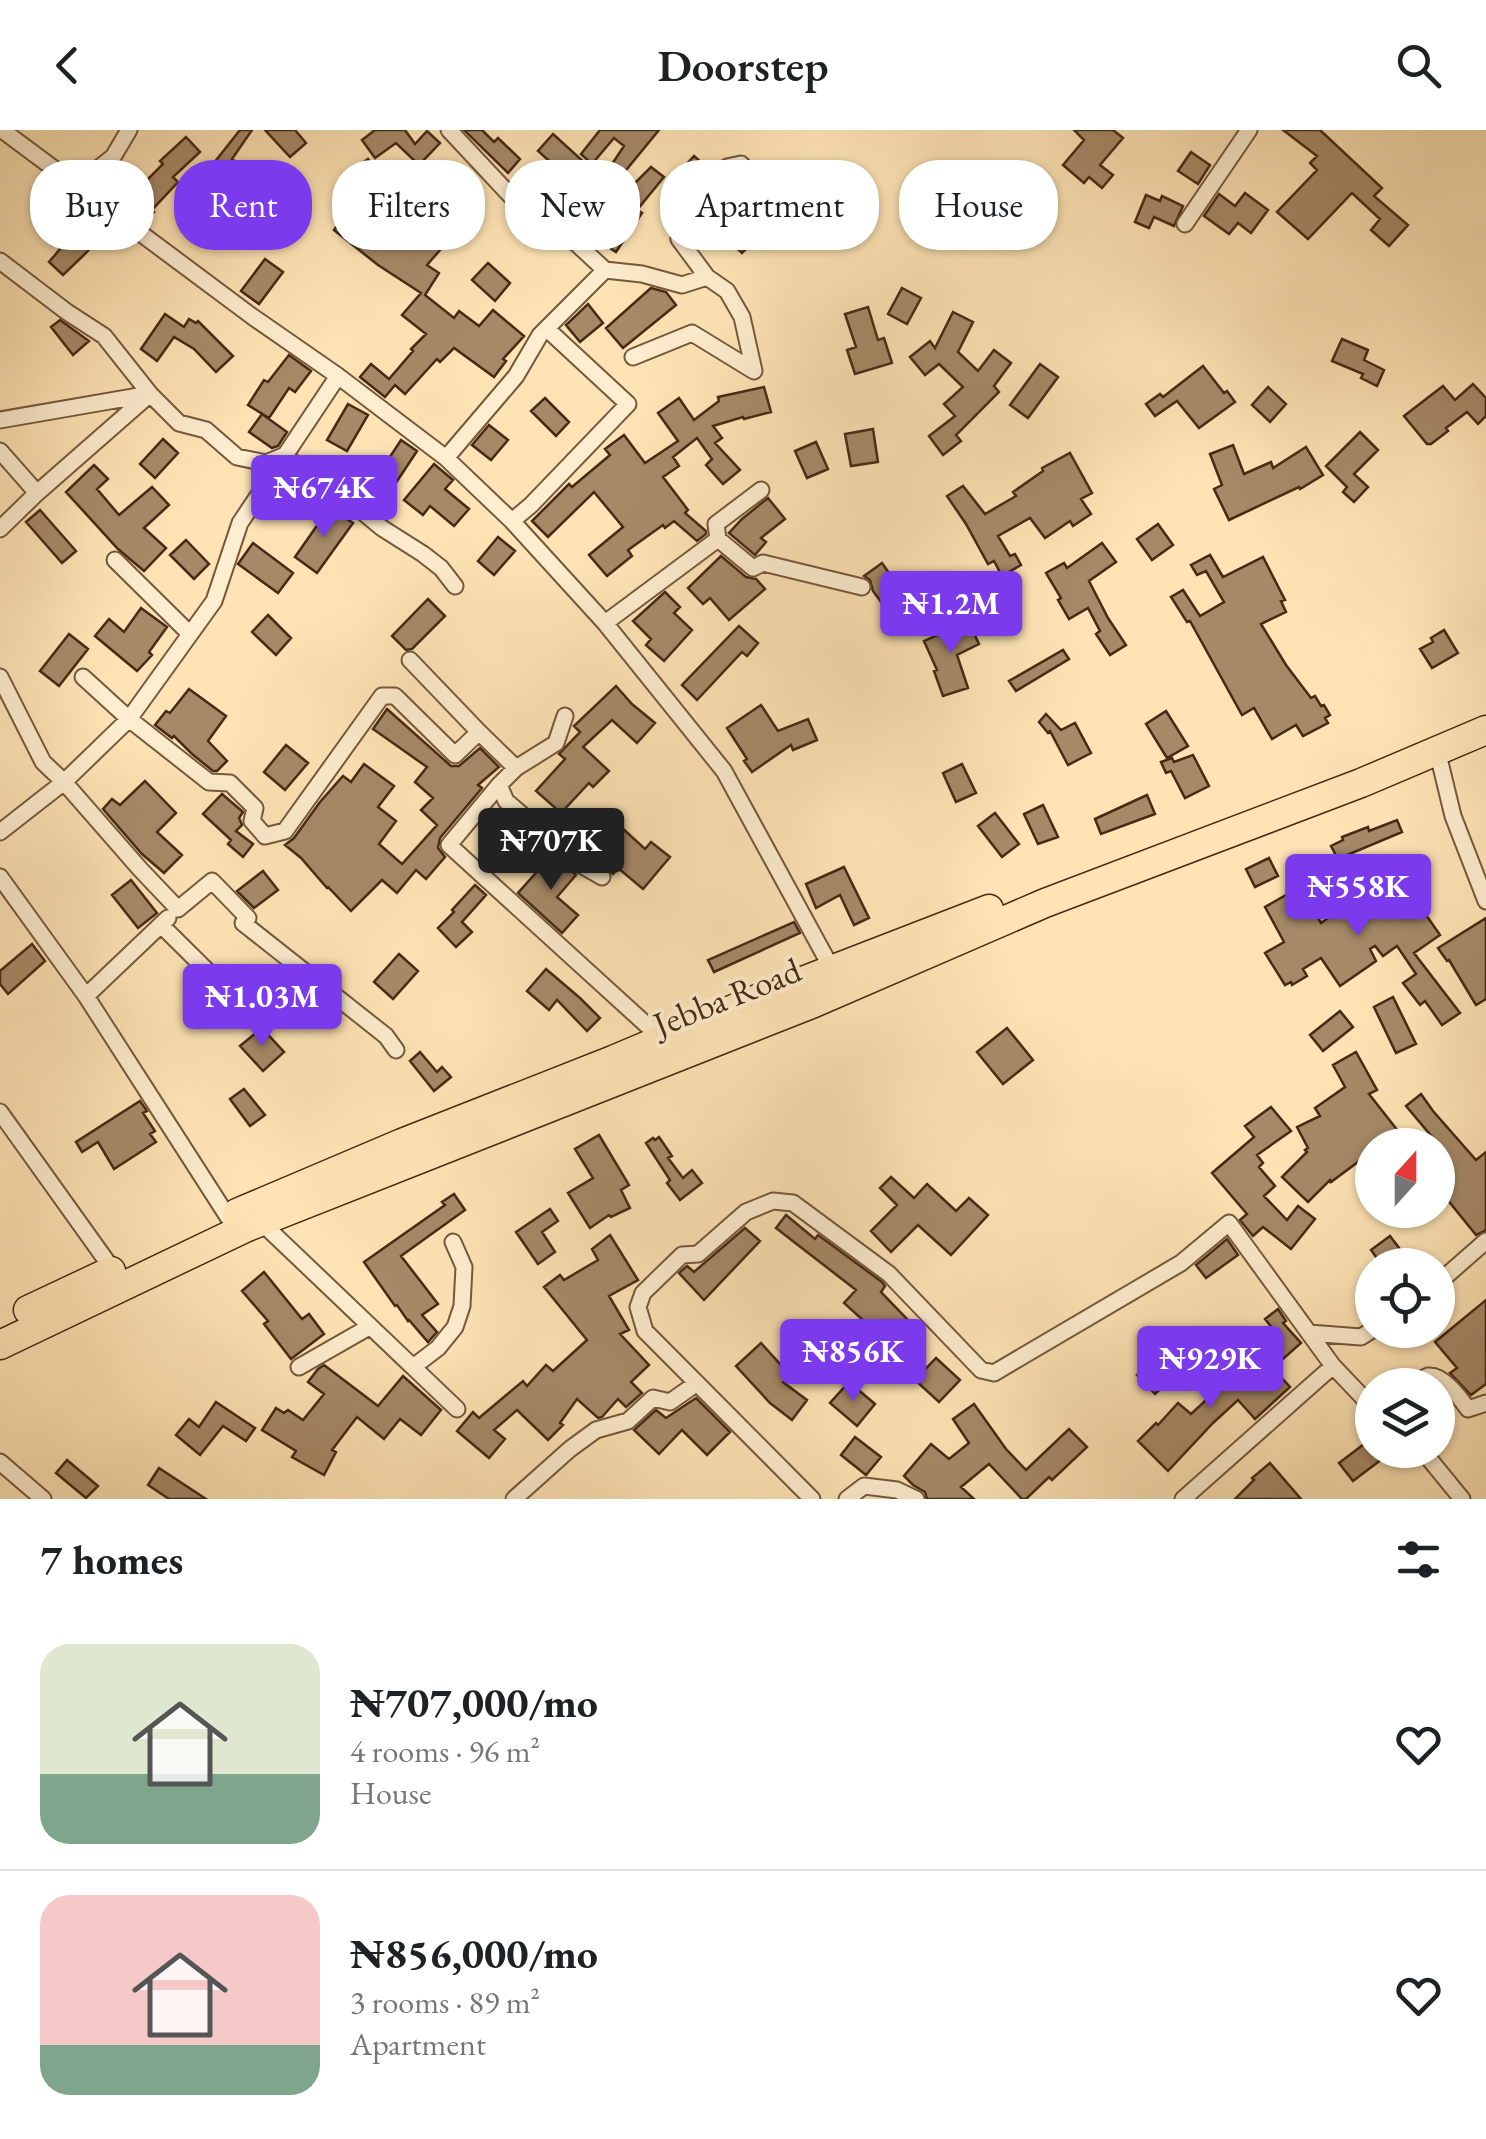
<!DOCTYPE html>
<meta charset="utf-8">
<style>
:root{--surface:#fff;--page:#f2f2f2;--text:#202124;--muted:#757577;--line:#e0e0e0;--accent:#7c3aed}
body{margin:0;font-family:"EB Garamond",serif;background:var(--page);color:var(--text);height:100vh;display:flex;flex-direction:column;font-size:38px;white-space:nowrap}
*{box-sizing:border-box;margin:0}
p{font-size:32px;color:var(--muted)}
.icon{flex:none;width:55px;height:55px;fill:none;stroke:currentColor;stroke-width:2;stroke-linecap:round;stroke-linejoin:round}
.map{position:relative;height:1369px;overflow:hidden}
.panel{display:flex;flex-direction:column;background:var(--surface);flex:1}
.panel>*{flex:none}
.top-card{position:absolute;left:30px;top:30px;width:1428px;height:90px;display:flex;gap:20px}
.needle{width:65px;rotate:21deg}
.fabs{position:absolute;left:1355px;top:998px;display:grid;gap:20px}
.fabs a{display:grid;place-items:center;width:100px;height:100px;border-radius:50%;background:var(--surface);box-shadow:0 2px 8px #0004;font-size:50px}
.price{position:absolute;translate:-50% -85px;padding:0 22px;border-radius:10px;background:var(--accent);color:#fff;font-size:32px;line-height:65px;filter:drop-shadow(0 2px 5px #0008)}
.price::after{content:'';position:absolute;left:50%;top:60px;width:30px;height:22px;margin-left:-15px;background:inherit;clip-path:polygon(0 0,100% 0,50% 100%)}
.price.on{background:#222;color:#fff}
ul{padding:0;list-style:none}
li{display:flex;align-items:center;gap:30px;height:250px;padding:0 40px}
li+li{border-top:2px solid var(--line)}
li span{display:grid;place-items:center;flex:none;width:280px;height:200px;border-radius:30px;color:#555}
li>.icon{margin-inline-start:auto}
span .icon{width:120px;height:120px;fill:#fffc;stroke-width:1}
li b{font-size:42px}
h2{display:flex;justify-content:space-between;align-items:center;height:120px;padding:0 40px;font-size:42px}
.tag{padding:0 35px;border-radius:40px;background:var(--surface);box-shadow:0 2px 8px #0004;font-size:35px;line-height:90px}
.tag.on{background:var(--accent);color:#fff}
header{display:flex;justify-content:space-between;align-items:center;height:130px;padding:0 40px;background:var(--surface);font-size:45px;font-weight:600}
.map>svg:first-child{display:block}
.building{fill:#a68a68;stroke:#472914;stroke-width:2.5}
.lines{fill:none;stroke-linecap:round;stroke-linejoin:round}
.street-casing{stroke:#75583c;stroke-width:19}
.highway-casing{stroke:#472914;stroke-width:31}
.street{stroke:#feedcf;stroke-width:15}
.highway{stroke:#fee4b5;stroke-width:28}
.labels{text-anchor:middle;stroke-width:8;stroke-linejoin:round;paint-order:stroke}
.street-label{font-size:35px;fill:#472914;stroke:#feedcf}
</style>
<header><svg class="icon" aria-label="back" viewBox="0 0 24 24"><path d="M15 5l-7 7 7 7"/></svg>Doorstep<svg class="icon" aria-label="search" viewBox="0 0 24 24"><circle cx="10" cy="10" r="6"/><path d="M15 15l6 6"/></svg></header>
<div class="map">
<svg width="1486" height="1369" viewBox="0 0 1486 1369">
<rect width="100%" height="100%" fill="#fee4b5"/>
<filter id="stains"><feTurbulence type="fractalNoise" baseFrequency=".002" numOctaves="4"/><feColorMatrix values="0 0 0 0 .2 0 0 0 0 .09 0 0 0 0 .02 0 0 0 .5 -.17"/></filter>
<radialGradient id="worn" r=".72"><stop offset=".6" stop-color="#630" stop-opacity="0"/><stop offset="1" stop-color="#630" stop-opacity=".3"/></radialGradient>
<path class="building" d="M240,0H252L232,29L236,32L233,36L264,68L248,83L219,53L215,58L202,48Z
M265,0H295L306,13L290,27Z
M375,0H405L415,14L427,1L440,13L419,35L396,13L375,28L362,10Z
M464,0H482L494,12L498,8L520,29L508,43Z
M600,0H659L618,50L628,60L651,37L664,47L637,80L642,83L616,122L576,96L590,74L587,72L624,16L614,8L592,34L581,24Z
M1074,0H1113L1123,8L1100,35L1113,45L1102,58L1089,47L1084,53L1063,35L1084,10Z
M1283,0H1320L1382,58L1374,66L1408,95L1389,116L1371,100L1380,89L1352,63L1308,109L1277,82L1317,40L1310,33L1317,26Z
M553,4L585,33L562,59L568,64L556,79L536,63L557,38L538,21Z
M186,7L200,22L173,47L178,52L152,80L154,82L145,92L122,75L163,34L160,31Z
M1191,22L1210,35L1198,54L1178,41Z
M694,26L711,41L695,65L675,47Z
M368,29L391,63L372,76L349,42Z
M461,38L476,51L454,77L468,88L427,135L439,143L425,165L454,188L459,181L479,196L493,180L524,206L503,229L506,231L494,247L454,218L440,232L437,229L405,264L395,255L385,267L360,247L371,234L389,249L413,221L411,219L426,204L402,185L421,163L378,135L334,100L350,79L396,116H400L419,94Z
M742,51L762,73L749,86L728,64Z
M1245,63L1268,80L1251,103L1238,93L1229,104L1204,86L1219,64L1235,76Z
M1146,65L1160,71L1162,66L1183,76L1174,96L1154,87L1149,98L1135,92Z
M92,83L108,96L87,122L63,145L49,132L66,112L68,114Z
M745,87L761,104L742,123L725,107Z
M265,129L283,142L259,174L241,161Z
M488,133L510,153L495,171L472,150Z
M651,158L666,162L676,175L623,218L606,198Z
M902,158L921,168L907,194L888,184Z
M588,174L603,193L580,212L566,195Z
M868,177L878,210L884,208L892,233L855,244L847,220L856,217L845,184Z
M953,182L973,192L958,222L978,241L994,220L1011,233L994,256L999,262L956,305L961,311L943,325L929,306L955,286L944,274L963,257L939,234L925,245L910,227L930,211L935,218Z
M165,184L184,197L189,189L196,193L198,191L233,226L216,242L194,219L174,207L157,231L141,219Z
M60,190L89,211L73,225L51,197Z
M1342,209L1368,220L1364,230L1384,240L1377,256L1361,248L1363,244L1332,231Z
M289,225L311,241L295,262L289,258L269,288L248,275L264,250L268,252Z
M1040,234L1058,247L1028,288L1010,275Z
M1203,236L1224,263L1227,261L1235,272L1199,298L1177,271L1155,286L1146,274L1160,264L1163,267Z
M1473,254L1486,268V286L1478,294L1467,282L1446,298L1448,301L1431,314H1427L1404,286L1443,256L1455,270Z
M764,257L771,282L744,289L743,287L713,296L722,308L715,313L740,340L723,354L706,335L712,329L697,308L673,327L679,336L663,347L688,380L685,383L706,401V404L697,411L674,391L665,398L663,395L628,420L632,426L607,446L589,425L623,397L594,362L548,407L532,391L569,354L572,357L610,325L605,319L624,305L645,333L678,311L658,283L679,268L694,290L719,271L718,267Z
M1268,257L1286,274L1270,292L1252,275Z
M545,268L569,292L556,306L531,281Z
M348,274L368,285L347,321L327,310Z
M262,284L287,302L278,316L272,318L249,302Z
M489,295L508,310L491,330L472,315Z
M873,299L878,332L851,336L845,304Z
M1360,302L1378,320L1354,344L1368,357L1354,372L1343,362L1347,357L1326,336Z
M163,309L178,323L155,348L140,334Z
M401,310L417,321L380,377L365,365L386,337L384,336Z
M816,312L828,339L807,348L795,321Z
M1233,315L1244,344L1271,332L1273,338L1306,317L1323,345L1300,359L1299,357L1229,390L1214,359L1222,355L1210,324Z
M1070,323L1092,363L1081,369L1091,384L1073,396L1070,391L1045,408L1030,388L998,406L1010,426L1015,424L1021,435L1002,446L994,431L988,434L966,394L947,366L963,356L985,384L1016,366L1013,362L1043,341L1042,338Z
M434,334L453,350L445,359L469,379L454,396L430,376L423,385L404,370Z
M94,335L108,349L97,359L119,385L152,357L169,375L144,398L166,418L144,441L118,419L66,362Z
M768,368L785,389L761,408L766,412L755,425L729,403L742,389Z
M330,377L353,393L317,443L295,427Z
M40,380L76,421L62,433L26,392Z
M1158,394L1173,415L1152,430L1137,409Z
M498,407L515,421L494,445L478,431Z
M186,410L209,434L194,449L170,425Z
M253,413L293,443L278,463L238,434Z
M1102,413L1116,432L1089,451L1108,488L1126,515L1110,525L1096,504L1100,501L1088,478L1069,489L1058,470L1061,468L1046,443L1064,433L1067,438Z
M1210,425L1223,447L1263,427L1285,470L1281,471L1286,482L1261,494L1286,535L1311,568L1315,566L1321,576L1324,575L1330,585L1325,588L1328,593L1303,606L1296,595L1272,609L1254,578L1242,585L1190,491L1187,492L1171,467L1183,460L1200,486L1224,472L1206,441L1197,445L1191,435Z
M721,426L746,447L756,449L765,459L729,490L710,468L703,474L688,458Z
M882,433L903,463L884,476L873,461L870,450L864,446Z
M665,462L680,477L674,483L692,500L664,531L646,515L651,509L633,491Z
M428,469L445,486L412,519L406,520L392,506Z
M141,478L167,497L149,522L152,525L137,541L95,506L109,489L124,502Z
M268,485L291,508L276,525L252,502Z
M968,491L979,514L957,525L968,558L943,566L934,541L937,540L924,511Z
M739,496L758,513L747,526L742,522L697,570L682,555Z
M1444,500L1458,523L1432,538L1420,519L1433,512L1431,508Z
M69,504L88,519L59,556L40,541Z
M1063,520L1069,529L1016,561L1009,551Z
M616,556L632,574L655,593L637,613L612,590L583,617L609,641L593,657L589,653L561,683L536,661L565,629L559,624L580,602L574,596Z
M189,559L226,586L208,611L227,631L217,641H213L192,624L174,606L172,608L155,595L166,581L170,583Z
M761,575L778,601L808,589L817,610L793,620L791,615L752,642L744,631L747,629L727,598Z
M387,579L451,636H459L480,618L499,637L478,655L482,658L440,708L438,718L445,727L426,749L416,740L397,763L382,750L351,781L328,757L327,758L301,728L285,715L294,708L320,672L343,646L351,652L364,634L394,656L378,677L396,691L379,714L402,734L437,695L421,680L433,668L415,652L427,637L373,599Z
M1166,581L1188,616L1167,628L1146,594Z
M1046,584L1061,600L1075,593L1091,623L1068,635L1050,601L1048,603L1039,592Z
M286,615L308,633L285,660L264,642Z
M1193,625L1209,656L1185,668L1171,641L1166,643L1161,632L1172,628L1174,632Z
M962,634L976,663L956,672L943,643Z
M145,651L176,683L157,702L182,725L164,743L142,724L103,679L112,669L120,675Z
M222,664L243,682L239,688L242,695L236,701L253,714L243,727L228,714L231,710L203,684Z
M1147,665L1155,684L1101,704L1095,689Z
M1043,675L1058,707L1038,714L1024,684Z
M995,683L1019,714L1002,727L978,696Z
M1397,690L1402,702L1338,729L1331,716L1343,710L1342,707L1368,697L1369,701Z
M620,696L645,719L651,712L670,727L643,759L618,738L613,744L593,726Z
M552,725L576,745L557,767L578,785L562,803L518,763Z
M1269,728L1278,746L1255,757L1246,739Z
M844,737L869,788L854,795L840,765L816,778L806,754Z
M263,741L278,760L254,778L237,761Z
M1396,742L1440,805L1414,823L1460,883L1442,895L1425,871L1420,875L1403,853L1416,844L1397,816L1383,826L1375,816L1370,819L1376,831L1340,856L1321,828L1303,839L1307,846L1292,855L1291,852L1285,855L1265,823L1284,812L1265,777L1300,757L1321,793Z
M131,750L157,783L138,798L112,765Z
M475,755L486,765L462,792L472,802L456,817L438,798L454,782L452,780Z
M1486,788V869L1476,875L1449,830L1447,831L1438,818Z
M794,792L800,803L714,842L708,830Z
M32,814L45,831L8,864L0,854V841Z
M399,824L418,841L393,869L374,852Z
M546,839L580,868L600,888L587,901L557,870L549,880L527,861Z
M1393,867L1416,914L1396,923L1374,877Z
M1340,881L1353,897L1323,921L1310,905Z
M262,898L284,922L263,941L240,916Z
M1007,898L1033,930L1003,954L977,922Z
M420,922L437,942L442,937L451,947L434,961L410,931Z
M1356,922L1377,960L1369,964L1409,1015H1372V1041L1362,1029L1331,1052L1330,1050L1308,1072L1282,1047L1307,1022L1305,1020L1308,1018L1297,997L1320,986L1315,978L1345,957L1333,935Z
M244,959L265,985L250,996L230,969Z
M1421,964L1433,981L1476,1030L1486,1022V1100L1476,1105L1438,1058V1014L1406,976Z
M140,971L147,981L143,983L155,1001L150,1004L156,1012L114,1039L98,1012L82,1022L76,1012Z
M1271,977L1291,1001L1257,1025L1263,1033L1259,1037L1275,1056L1264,1066L1287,1090L1298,1076L1315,1089L1291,1119L1263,1097L1253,1106L1240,1090L1247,1084L1212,1043L1254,1007L1245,996Z
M599,1005L629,1055L621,1060L630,1078L611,1087L609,1085L590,1098L568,1063L593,1048L575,1019Z
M659,1007L672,1026L668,1028L683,1048L692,1040L702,1053L680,1070L667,1053L670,1050L646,1013L653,1008L655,1010Z
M891,1047L914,1068L927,1054L956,1081L969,1068L988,1085L951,1125L918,1095L891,1122L871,1101L897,1075L880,1058Z
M454,1064L465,1080L401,1126L438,1174L422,1185L437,1202L428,1212L409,1190L408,1191L397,1175L395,1176L364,1132L445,1075L442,1072Z
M550,1079L558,1091L542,1102L555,1122L538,1134L516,1102Z
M786,1085L815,1109L818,1105L882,1152L885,1156L881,1162L908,1190L875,1226L852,1206L865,1192L844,1173L856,1160L776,1098Z
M745,1098L760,1111L704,1170L679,1143L687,1136L694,1142Z
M610,1105L638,1150L609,1166L629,1200L620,1204L649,1235L631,1252L642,1263L626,1277L618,1269L602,1287L598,1288L577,1269L560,1293L563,1295L548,1310L517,1280L494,1300L505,1309L489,1328L457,1301L473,1282L479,1288L523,1251L527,1256L546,1235L553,1241L587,1210L544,1157L560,1145L564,1150L598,1130L592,1119Z
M1390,1106L1412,1135H1382L1371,1120Z
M1227,1109L1238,1125L1206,1148L1196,1135Z
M264,1142L302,1189L309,1184L324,1204L291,1229L264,1194L268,1191L242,1161Z
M1486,1170V1254L1471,1265L1450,1243L1457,1238L1435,1212Z
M1278,1179L1286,1191L1283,1193L1301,1213L1275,1236L1260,1219L1277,1204L1265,1189Z
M761,1213L790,1245L783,1252L807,1270L792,1290L770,1273L736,1236Z
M1167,1217L1185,1236L1155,1264L1137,1245Z
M1228,1220L1259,1257L1276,1242L1290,1257L1255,1289L1238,1270L1213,1293L1168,1341L1138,1311L1156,1293L1158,1295L1178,1273L1191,1284L1228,1250L1213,1233Z
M936,1228L960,1250L939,1272L915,1250Z
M324,1235L378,1276L403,1246L441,1280L421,1305L400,1289L384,1309L357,1287L332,1320L336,1322L324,1345L292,1327L296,1321L262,1300L276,1278L284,1283L288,1280L303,1290L324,1264L308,1252L318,1239Z
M849,1252L875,1274L857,1296L830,1273Z
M696,1268L730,1302L707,1325L682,1300L659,1324L634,1300L656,1280L666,1288Z
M216,1272L255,1298L246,1311L223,1296L200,1325L176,1305L189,1289L199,1297Z
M974,1274L1006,1319L1026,1340L1069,1299L1087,1317L1052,1350L1049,1347L1026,1369H1022L989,1334L961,1357L974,1369H927L925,1362L913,1355L904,1346L931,1314L949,1329L969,1313L953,1289Z
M855,1307L881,1327L866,1345L841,1325Z
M1372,1308V1320H1394L1353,1351L1339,1333Z
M67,1330L98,1356L86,1368L56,1343Z
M1270,1333L1301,1369H1235L1254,1350L1252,1348Z
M159,1338L206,1369H169L148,1355Z"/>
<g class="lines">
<defs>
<path id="street" d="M2,0L253,187L338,246L446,328L512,391L605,493L724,641L832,839
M77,55L113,27L129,0
M1185,94L1249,0
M0,131L67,182L104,206L150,264L179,293L206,300L237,327L266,333L283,326L335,359L382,398L423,424L441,438L455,456
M605,140L642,144L682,155L707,147L727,161L742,187L754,241L692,203L633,227
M707,147L679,109L727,37L741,34L805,103
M0,290L150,264
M0,321L37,363
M446,328L516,246L540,205L605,140L577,114L522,78L449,0
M512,391L531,375L628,274L547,199
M0,399L37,363L150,264
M718,409L753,438L763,433L862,457
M115,430L190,504
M605,493L718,409L716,394L761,360
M0,547L43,632L64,652L140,739L178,779L212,751L248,788L243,793L386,906L396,920
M83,547L129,589L214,471L240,393L338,246
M479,602L516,638L556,613L565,586
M1437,620L1453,686L1486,771
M516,638L499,655L506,671L578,733L602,747
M499,655L449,715L662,909
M0,702L64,652L129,589L209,652L230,653L255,678L252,691L265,706L285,701L382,566H395L455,625L479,602L410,530
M0,747L86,866L228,1087
M161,795L256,889
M86,866L168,788
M0,982L113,1140
M262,1093L413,1237L438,1218L455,1197L462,1176L464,1137L453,1112
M1438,1153L1486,1111
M1309,1203L1361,1207L1372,1200
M299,1237L369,1197
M413,1237L457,1279
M1413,1255C1415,1253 1425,1247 1428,1246C1443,1244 1460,1268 1468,1279L1486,1273
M1422,1320L1462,1369
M0,1332L43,1369
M514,1369L570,1319L596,1300L628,1291L653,1268L670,1272L697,1253
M812,1369L645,1201L638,1177L643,1163L682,1125L698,1124L746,1082L773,1071L793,1073L889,1144L981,1240L994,1243L1181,1133L1229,1093L1333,1236L1372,1277
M847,1369L864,1356L897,1360L916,1369
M1183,1369L1333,1236"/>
<path id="highway" d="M237,1083L402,1013L613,930L769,864L989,779
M28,1180L111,1141
M0,1215L245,1098L814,873L1045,773L1361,653L1486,600"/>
</defs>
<use href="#street" class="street-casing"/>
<use href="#highway" class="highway-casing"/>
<use href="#street" class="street"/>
<use href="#highway" class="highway"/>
</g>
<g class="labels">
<g class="street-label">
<text transform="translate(727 867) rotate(-22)" y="12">Jebba Road</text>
</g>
</g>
<rect width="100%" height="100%" filter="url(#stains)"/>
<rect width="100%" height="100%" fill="url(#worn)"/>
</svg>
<div class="fabs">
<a><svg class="needle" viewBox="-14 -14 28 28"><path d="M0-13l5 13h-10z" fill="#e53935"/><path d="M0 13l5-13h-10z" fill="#757577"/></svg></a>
<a><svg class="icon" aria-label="locate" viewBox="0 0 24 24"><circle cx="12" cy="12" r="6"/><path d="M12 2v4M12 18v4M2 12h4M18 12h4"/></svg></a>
<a><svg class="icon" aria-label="layers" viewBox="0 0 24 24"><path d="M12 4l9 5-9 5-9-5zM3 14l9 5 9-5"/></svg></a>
</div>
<b class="price" style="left:324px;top:410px">₦674K</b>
<b class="price" style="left:951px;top:526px">₦1.2M</b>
<b class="price on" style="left:551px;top:763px">₦707K</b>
<b class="price" style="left:1358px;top:809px">₦558K</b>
<b class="price" style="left:262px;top:919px">₦1.03M</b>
<b class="price" style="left:853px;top:1274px">₦856K</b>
<b class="price" style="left:1210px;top:1281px">₦929K</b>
<div class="top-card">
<a class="tag">Buy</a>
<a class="tag on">Rent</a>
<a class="tag">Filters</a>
<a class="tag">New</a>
<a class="tag">Apartment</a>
<a class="tag">House</a>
</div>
</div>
<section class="panel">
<h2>7 homes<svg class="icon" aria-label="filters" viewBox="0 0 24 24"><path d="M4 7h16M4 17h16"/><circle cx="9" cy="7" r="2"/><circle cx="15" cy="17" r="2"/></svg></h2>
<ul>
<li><span style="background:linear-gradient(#dfe7d0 65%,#7fa58c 0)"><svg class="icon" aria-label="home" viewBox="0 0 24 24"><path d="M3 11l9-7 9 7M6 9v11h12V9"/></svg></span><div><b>₦707,000/mo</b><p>4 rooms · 96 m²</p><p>House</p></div><svg class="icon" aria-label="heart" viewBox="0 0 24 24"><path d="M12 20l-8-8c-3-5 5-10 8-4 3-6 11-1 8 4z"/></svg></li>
<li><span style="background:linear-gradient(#f6c9c9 75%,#7fa58c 0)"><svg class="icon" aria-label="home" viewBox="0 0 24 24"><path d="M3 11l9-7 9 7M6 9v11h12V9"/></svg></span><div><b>₦856,000/mo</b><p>3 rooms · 89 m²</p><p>Apartment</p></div><svg class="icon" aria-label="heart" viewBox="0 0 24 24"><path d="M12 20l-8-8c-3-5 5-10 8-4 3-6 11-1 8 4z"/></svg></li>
</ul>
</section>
